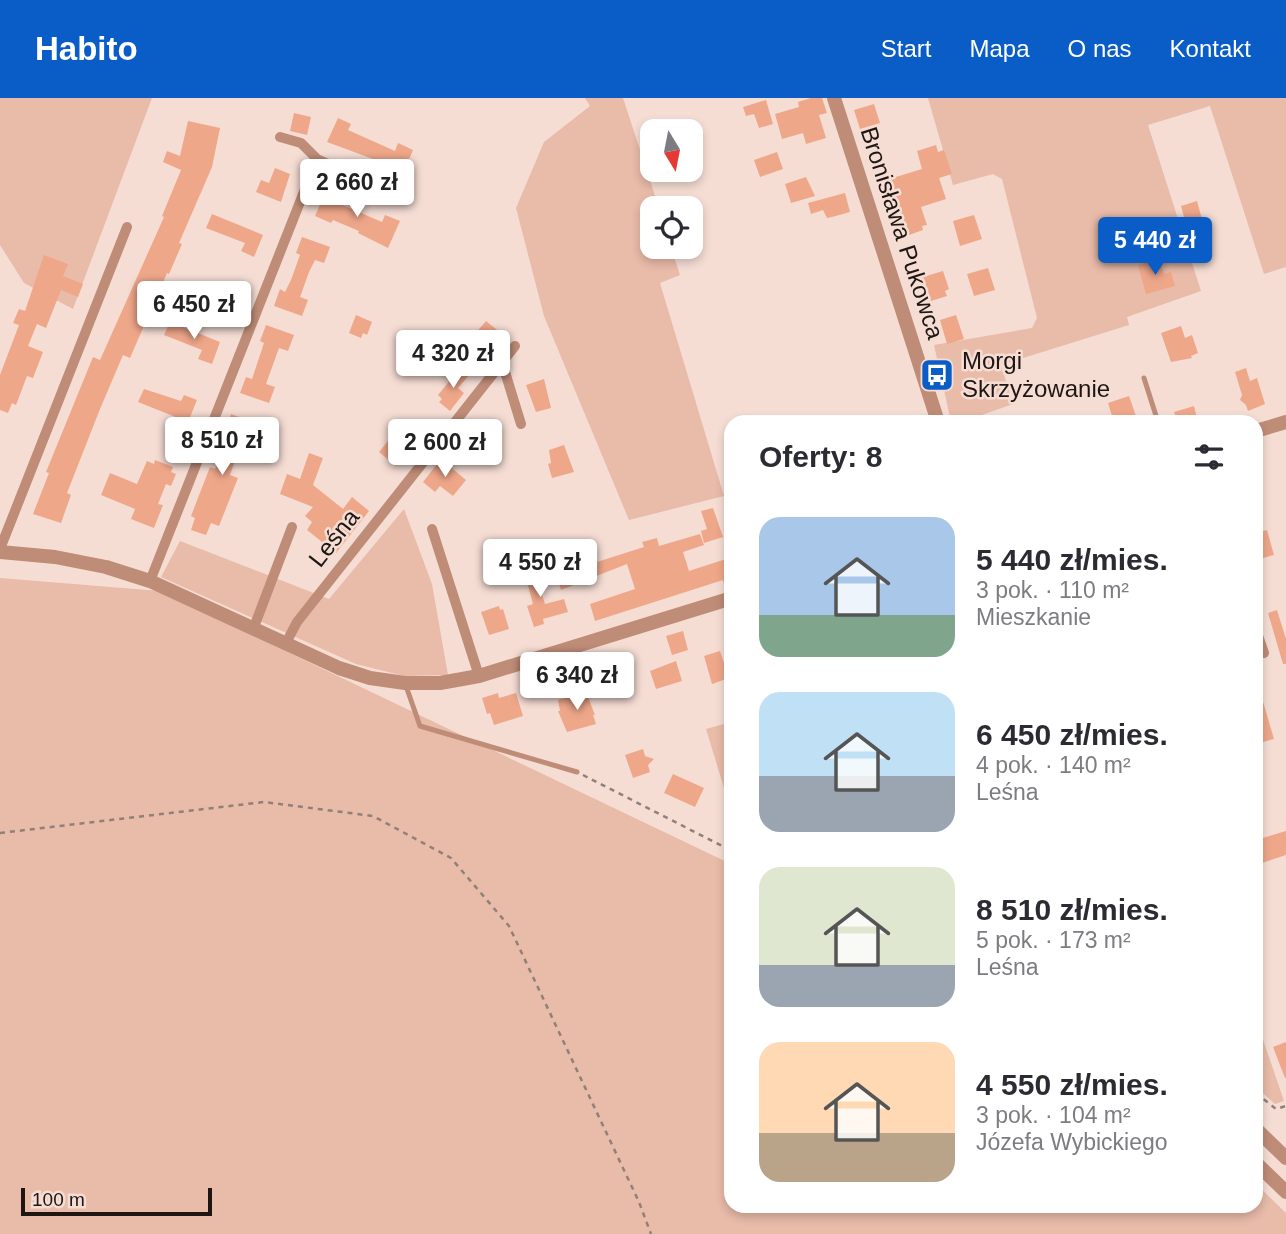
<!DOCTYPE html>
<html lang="pl">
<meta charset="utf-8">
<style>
:root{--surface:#fff;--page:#f7f7f7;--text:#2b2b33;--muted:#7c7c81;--accent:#0a5dc7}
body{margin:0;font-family:Arial,sans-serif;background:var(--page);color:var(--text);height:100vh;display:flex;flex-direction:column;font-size:26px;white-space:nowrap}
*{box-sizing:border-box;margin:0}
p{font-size:23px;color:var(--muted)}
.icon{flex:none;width:38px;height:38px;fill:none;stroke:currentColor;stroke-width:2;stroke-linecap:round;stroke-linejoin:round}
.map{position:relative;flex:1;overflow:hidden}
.side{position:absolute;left:724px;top:317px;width:539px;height:798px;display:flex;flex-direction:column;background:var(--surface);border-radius:21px;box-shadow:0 4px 10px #0003}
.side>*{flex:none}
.needle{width:46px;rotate:170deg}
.fabs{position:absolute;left:640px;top:21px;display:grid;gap:14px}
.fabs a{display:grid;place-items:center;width:63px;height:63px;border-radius:14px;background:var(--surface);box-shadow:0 4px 10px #0003;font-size:35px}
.scale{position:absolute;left:21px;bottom:18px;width:191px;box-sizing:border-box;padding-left:7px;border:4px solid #1e1613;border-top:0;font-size:19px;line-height:24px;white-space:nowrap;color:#1e1613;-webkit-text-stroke:5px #f5ddd4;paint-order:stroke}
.price{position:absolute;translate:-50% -60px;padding:0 16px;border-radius:7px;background:#fff;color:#222;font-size:23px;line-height:46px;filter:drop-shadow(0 2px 4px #0008)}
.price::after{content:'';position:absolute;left:50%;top:42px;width:21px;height:16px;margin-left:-10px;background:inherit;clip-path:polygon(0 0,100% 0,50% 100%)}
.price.selected{background:var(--accent);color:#fff}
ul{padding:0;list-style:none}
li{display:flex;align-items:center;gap:21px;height:175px;padding:0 35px}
li span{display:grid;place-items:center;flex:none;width:196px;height:140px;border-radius:21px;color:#555}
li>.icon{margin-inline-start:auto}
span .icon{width:84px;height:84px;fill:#fffc;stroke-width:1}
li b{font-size:30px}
h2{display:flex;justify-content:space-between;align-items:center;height:84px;padding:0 35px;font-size:30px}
header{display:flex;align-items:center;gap:42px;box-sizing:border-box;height:98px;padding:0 35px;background:var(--accent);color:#fff}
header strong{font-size:33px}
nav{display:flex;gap:38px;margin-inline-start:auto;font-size:24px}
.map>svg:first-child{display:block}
.green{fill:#e9bba9}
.building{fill:#efa78a}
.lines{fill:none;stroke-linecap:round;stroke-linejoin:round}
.path{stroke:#90807a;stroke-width:2.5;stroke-dasharray:5 5;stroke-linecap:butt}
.service{stroke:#bf8c77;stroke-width:5}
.minor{stroke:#bf8c77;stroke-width:10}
.tertiary{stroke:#bf8c77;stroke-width:14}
.labels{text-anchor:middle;stroke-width:5;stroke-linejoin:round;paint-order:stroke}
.street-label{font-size:24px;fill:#1e1613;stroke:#f5ddd4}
.poi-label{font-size:24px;fill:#1e1613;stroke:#f5ddd4;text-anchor:start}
</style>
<header>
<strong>Habito</strong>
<nav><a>Start</a><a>Mapa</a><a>O nas</a><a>Kontakt</a></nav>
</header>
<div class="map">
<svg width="1286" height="1136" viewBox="0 0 1286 1136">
<rect width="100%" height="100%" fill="#f5ddd4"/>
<path class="green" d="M0,0H152L73,211L24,185L0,147Z
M585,0H623L659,110H653V149H671L680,177L660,185L724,398L629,422L544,218L516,110L544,44L590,8Z
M928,0H1286V169L1264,176L1210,8L1148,27L1201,193L1127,219L1129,227L1001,267L1013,306L962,324H951L934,247L1032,230L1037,220L1002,81L993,76L953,87Z
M404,411L432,486L448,577L404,578L356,566L161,479L180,443L329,501Z
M0,480L160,493L731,766L732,1108H1256L1257,1087L1286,1115V1136H0Z
M731,624H732L731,713L706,631Z
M1257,924L1284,1003L1275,1006L1257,990Z"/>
<path class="building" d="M811,0H822L827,15L819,17L826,40L806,46L803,35L782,41L775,16L799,9L798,4Z
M766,2L773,26L759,30L754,16L746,18L743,9Z
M874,6L880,25L860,31L854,12Z
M294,15L311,19L307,37L290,33Z
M338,20L351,26L348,32L395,53L398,45L413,52L402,78L386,71L387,69L373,61L327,44Z
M188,23L220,30L212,69L179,145L182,146L169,176L167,175L130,260L123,257L100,311L67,395L71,397L61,425L33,416L49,375L46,374L93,259L100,262L164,119L162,118L181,72L163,64L167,53L180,58Z
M936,47L938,54L944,52L952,76L939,80L946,101L921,109L927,127L922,128L923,132L909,137L896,99L882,103L876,85L922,71L917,53Z
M777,54L783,71L760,79L754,62Z
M275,70L290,76L281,104L256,94L261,82L269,85Z
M806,79L815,98L791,105L785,86Z
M327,90L344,97L340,106L382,124L385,117L400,123L388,150L358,135L359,133L333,122L331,125L315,118Z
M845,95L850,114L832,119L827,120L823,112L811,116L808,105Z
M1197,103L1205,132L1189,137L1181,108Z
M212,116L263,137L254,159L241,153L245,145L206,130Z
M974,117L982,141L960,148L953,123Z
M302,139L330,149L324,165L315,162L309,174L300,199L308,202L302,218L274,208L280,191L285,194L291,182L300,157L296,155Z
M44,157L68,166L63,178L83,186L78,199L61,192L46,230L37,226L28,248L43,254L33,280L27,278L16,307L12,305L8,315L0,312V277L19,227L13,225L19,211L25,213Z
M1159,161L1164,176L1171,174L1175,188L1146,196L1138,167Z
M988,170L995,192L974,198L967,176Z
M943,173L949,191L945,193L947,198L931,203L923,179Z
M186,183L224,196L227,189L240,195L231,217L180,196Z
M356,217L372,224L367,237L363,235L361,240L349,235Z
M956,217L964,241L947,246L940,222Z
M486,223L502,236L490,250L474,237Z
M170,224L220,244L212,266L198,261L202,252L164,237Z
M266,227L294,237L288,253L279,250L266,286L275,289L269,305L240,295L246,279L252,281L264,245L260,243Z
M1181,228L1185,240L1192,237L1198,255L1191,258L1192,260L1171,264L1161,235Z
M416,247L434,254L426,274L408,267Z
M461,269L470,276L458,290L464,295L450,313L439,304L442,301L438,297Z
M1246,270L1250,283L1257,280L1265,306L1248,313L1246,307L1240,302L1242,297L1235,274Z
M544,281L551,310L536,314L526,287Z
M144,291L181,303L184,297L197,302L188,324L138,304Z
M1129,298L1138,324H1114L1108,305Z
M1194,308L1198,324H1177L1174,314Z
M231,316L259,326L253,342L245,339L239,351L230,377L238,380L219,428L211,425L206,437L191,432L195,420L191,418L210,369L215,371L220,359L229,334L225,332Z
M405,322L414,329L405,340L414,347L396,368L379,354Z
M564,347L574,374L552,380L548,366L551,365L549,352Z
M309,355L323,360L313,387L343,411L352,399L369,413L336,455L307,432L312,424L305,418L313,409L280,396L287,376L300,381Z
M441,361L466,382L453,398L440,388L435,394L423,384Z
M155,362L173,369L171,374L176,376L171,388L166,386L158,406L163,407L154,430L131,421L135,411L101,397L110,375L137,386L147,363L154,366Z
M713,410L723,439L704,445L701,433L707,431L701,413Z
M1267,432L1274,457L1256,462V435Z
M700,436L704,447L683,454L689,473L732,459V491L726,492L723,482L595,523L590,506L635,491L627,466L561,492L556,477L644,449L642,444L657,440L659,448Z
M531,462L545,506L564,501L568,514L543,521L544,526L534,529L527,508L533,506L522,465Z
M499,508L500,512L503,511L509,531L489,537L481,514Z
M1277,512L1286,541V566H1283L1268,515Z
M683,533L688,552L672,557L666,538Z
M720,553L729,580L712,586L704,558Z
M676,563L682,583L656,591L650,573Z
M1259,590L1274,641L1256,646V591Z
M586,594L595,617H593L596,626L567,634L558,613H560L558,602Z
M498,595L499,600L516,595L523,618L494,627L490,615L487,616L482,600Z
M643,651L645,658L654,661L648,667L650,674L633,680L625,657Z
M673,676L704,690L695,709L664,695Z
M1286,733V757L1262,765L1256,742Z
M1286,944V980H1285L1273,949Z"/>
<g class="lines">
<path class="path" d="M583,677L732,753
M0,735L264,704L373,718L451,760L509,828L639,1104L651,1136
M1256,995L1276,1011L1286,1008"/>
<path class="service" d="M1144,280L1158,324
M406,588L420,628L577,674"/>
<path class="minor" d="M280,39L301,45L317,61L389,93
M500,268L505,274L521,326
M432,431L479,578
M0,451L127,129
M150,483L317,61
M254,529L292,429
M1256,532L1264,555
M286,545L297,524L515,248"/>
<path class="tertiary" d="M834,0L938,324
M1256,333L1286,324
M0,454L55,459L106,469L150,483L339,570L370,580L405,585H440L479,578L732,500
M1256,1031L1286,1060
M1256,1065L1286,1094"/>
</g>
<defs>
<symbol id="bus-square" viewBox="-11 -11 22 22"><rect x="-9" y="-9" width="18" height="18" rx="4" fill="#0a5dc7" stroke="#f5ddd4"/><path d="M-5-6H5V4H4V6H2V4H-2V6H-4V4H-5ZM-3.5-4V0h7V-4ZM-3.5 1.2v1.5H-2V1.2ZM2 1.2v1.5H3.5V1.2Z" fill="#fff"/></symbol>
</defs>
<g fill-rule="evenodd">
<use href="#bus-square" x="918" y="258" width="38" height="38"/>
</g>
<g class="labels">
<g class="street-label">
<text transform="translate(902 135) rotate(72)" y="8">Bronisława Pukowca</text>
<text transform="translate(334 440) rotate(-52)" y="8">Leśna</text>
</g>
<g class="poi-label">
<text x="962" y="271">Morgi<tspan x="962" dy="28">Skrzyżowanie</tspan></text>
</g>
</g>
</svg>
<div class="fabs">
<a><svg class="needle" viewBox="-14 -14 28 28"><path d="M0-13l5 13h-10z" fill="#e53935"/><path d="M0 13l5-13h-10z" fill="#7c7c81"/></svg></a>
<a><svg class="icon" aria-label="locate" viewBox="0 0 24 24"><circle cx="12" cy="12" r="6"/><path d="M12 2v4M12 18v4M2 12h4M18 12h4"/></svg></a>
</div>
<div class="scale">100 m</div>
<b class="price" style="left:357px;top:121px">2 660 zł</b>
<b class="price selected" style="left:1155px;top:179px">5 440 zł</b>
<b class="price" style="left:194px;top:243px">6 450 zł</b>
<b class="price" style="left:453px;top:292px">4 320 zł</b>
<b class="price" style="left:222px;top:379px">8 510 zł</b>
<b class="price" style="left:445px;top:381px">2 600 zł</b>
<b class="price" style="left:540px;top:501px">4 550 zł</b>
<b class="price" style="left:577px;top:614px">6 340 zł</b>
<section class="side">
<h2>Oferty: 8<svg class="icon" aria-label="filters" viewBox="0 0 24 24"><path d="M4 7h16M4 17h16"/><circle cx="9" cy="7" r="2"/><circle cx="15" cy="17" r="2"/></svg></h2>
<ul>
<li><span style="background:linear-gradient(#a9c7e8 70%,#7fa58c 0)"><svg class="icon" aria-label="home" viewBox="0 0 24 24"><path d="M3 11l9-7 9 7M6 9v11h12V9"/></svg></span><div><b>5 440 zł/mies.</b><p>3 pok. · 110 m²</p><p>Mieszkanie</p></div></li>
<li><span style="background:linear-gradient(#bfe0f5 60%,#9aa5b1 0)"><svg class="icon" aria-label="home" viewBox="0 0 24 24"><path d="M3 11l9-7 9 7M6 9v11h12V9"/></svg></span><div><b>6 450 zł/mies.</b><p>4 pok. · 140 m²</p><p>Leśna</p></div></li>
<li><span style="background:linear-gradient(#dfe7d0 70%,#9aa5b1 0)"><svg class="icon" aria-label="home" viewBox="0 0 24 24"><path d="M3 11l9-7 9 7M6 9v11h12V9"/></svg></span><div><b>8 510 zł/mies.</b><p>5 pok. · 173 m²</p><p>Leśna</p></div></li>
<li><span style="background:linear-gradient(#ffd9b3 65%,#b9a48a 0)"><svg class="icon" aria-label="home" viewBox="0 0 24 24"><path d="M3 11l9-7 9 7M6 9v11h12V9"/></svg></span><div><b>4 550 zł/mies.</b><p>3 pok. · 104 m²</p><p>Józefa Wybickiego</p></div></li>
</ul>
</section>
</div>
